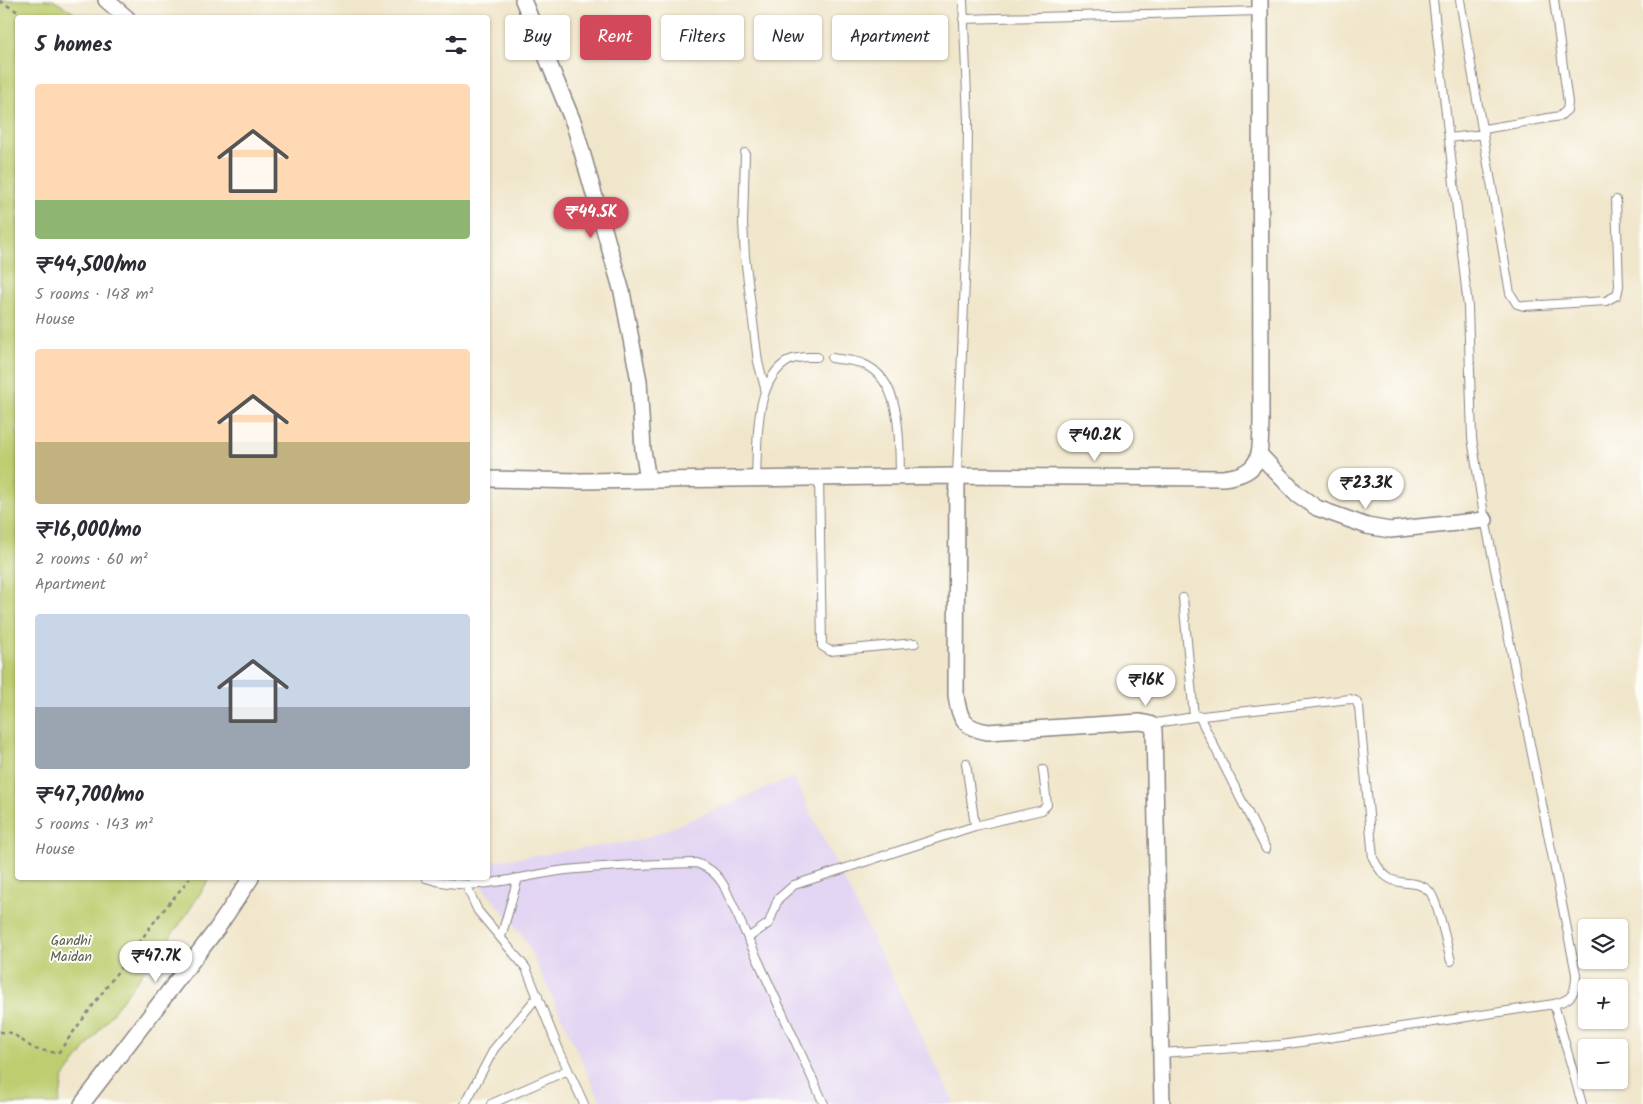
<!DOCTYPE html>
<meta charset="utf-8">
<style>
:root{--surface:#fff;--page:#f2f2f3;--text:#2b2b33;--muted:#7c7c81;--accent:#d1495b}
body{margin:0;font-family:Kalam,sans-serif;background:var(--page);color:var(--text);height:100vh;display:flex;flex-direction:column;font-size:19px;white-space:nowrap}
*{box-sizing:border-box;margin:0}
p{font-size:16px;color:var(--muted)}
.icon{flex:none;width:28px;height:28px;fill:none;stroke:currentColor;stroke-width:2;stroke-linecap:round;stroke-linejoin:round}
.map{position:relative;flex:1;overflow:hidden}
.side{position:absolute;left:15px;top:15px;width:475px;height:865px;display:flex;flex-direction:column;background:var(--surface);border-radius:5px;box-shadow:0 1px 4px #0004}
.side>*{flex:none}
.banner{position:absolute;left:505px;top:15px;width:475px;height:45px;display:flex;gap:10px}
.buttons{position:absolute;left:1578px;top:919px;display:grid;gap:10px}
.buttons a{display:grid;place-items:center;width:50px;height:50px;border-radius:5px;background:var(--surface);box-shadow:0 1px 4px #0004;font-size:25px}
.price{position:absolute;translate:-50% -42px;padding:0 11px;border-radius:18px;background:#fff;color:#222;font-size:16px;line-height:32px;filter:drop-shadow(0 1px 2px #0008)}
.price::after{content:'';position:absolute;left:50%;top:30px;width:15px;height:11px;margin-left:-8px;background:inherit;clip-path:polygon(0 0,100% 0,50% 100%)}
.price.selected{background:var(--accent);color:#fff}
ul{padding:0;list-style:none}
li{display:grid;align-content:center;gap:10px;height:265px;padding:0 20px}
li span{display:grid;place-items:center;height:155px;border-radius:5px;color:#555}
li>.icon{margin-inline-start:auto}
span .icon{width:90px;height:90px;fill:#fffc;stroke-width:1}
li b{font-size:21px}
h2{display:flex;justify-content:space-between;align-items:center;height:60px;padding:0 20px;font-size:21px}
.tag{padding:0 18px;border-radius:5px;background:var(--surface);box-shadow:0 1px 4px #0004;font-size:18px;line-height:45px}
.tag.selected{background:var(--accent);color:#fff}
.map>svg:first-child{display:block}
.built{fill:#e2d4f3}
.green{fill:#bdcd70;stroke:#707856}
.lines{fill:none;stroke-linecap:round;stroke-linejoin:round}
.lane-casing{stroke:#898483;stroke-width:10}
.street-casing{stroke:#898483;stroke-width:18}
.path{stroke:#898483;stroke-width:2.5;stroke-dasharray:4 4;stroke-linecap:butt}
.lane{stroke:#fff;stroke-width:8}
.street{stroke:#fff;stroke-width:15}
.labels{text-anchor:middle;stroke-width:4;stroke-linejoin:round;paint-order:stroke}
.park-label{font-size:14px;fill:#585e4e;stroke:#fdfcf7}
</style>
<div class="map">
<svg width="1643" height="1104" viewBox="0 0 1643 1104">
<rect width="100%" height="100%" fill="#fdfcf7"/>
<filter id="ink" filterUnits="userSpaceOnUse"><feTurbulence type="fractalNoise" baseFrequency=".02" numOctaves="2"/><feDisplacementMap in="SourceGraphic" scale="10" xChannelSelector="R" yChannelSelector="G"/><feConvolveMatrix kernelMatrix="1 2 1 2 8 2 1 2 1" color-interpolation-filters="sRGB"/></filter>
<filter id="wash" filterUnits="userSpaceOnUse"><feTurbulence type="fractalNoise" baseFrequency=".0096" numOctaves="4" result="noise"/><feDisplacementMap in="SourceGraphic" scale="20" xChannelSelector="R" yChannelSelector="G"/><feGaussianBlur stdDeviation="1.12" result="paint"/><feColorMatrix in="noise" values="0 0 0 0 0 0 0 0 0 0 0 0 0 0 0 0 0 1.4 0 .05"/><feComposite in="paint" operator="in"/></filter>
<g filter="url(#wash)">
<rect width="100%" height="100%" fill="#f0e6cb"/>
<path class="built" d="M793,777L954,1102L950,1104H602L524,937L475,878H488V862L642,840Z"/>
<path class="green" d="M0,0H53L80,17L18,18V878H210L185,917L63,1078L59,1104H0Z"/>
</g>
<g filter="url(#ink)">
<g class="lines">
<defs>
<path id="lane" d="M1460,0L1510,293L1517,304L1524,306L1606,301L1617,295L1619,286L1616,200
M963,19L1260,11
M1484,129L1560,116L1567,110L1568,103L1554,0
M1449,138L1484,134
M745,153L743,223L745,257L758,362L765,388
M832,358C842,360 854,360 863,364C903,380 899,442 900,476
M957,476L967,230L968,120L963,0
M819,477L822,646L830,651L915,643
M756,478C758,443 753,379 790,360C798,356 808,357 817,357
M1183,598L1194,717
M1199,716L1266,849
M1150,724L1194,717L1350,699L1356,701L1359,707L1373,858C1391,896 1411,874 1429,891C1438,900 1447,947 1451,961
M966,763L975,826
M426,878C474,894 517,876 566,870C609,866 653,864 696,863C710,868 717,874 724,886L824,1104
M466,885L478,911L526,968L559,1050L584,1104
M501,937L518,878
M748,938L769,923L778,899L794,885L975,826L1042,810L1047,805L1043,770
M1554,1004L1582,1104
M1161,1053L1281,1045L1554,1004C1573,1000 1576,992 1576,974L1483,509L1472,438L1468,307L1463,262L1433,0
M465,1104L494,1049L538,996
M491,1104L568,1070"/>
<path id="street" d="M106,0L127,18
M523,0L574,124L622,292L639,381L643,450L648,480
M1259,454L1297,494L1317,508L1367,526L1390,530L1485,520
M957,476L956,695C959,718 963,728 988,732L1140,722L1150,724L1154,730L1162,1104
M488,479L580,481L957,476L1223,478C1263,474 1260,454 1261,421L1260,0
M82,1104L216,930L251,878"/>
</defs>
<use href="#lane" class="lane-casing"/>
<use href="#street" class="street-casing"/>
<path class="path" d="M0,1L28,18
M0,1032L12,1033L34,1049L58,1053L157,918L190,878"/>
<use href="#lane" class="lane"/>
<use href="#street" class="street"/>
</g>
</g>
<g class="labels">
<g class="park-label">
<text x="71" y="945">Gandhi<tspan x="71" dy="16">Maidan</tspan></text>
</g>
</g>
</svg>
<div class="buttons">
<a><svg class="icon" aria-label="layers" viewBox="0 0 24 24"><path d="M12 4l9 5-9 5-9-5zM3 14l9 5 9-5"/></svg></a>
<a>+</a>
<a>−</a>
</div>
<b class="price selected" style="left:591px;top:239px">₹44.5K</b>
<b class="price" style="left:1095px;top:462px">₹40.2K</b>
<b class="price" style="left:1366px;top:510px">₹23.3K</b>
<b class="price" style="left:1146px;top:707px">₹16K</b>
<b class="price" style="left:156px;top:983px">₹47.7K</b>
<div class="banner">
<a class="tag">Buy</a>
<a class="tag selected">Rent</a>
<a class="tag">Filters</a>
<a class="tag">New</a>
<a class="tag">Apartment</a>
</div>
<section class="side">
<h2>5 homes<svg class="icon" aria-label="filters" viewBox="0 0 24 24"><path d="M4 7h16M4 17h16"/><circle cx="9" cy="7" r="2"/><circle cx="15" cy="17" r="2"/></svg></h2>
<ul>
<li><span style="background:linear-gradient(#ffd9b3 75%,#8fb573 0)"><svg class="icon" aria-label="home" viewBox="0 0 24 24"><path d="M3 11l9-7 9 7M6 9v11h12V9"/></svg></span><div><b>₹44,500/mo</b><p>5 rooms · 148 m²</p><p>House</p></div></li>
<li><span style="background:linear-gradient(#ffd9b3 60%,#c2b280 0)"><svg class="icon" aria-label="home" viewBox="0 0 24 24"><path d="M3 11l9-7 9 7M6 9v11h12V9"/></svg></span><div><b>₹16,000/mo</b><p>2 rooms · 60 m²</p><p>Apartment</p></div></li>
<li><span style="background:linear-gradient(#c9d6e8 60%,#9aa5b1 0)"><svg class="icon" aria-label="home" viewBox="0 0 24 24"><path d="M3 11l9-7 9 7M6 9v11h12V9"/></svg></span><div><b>₹47,700/mo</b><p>5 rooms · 143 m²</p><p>House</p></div></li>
</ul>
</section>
</div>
